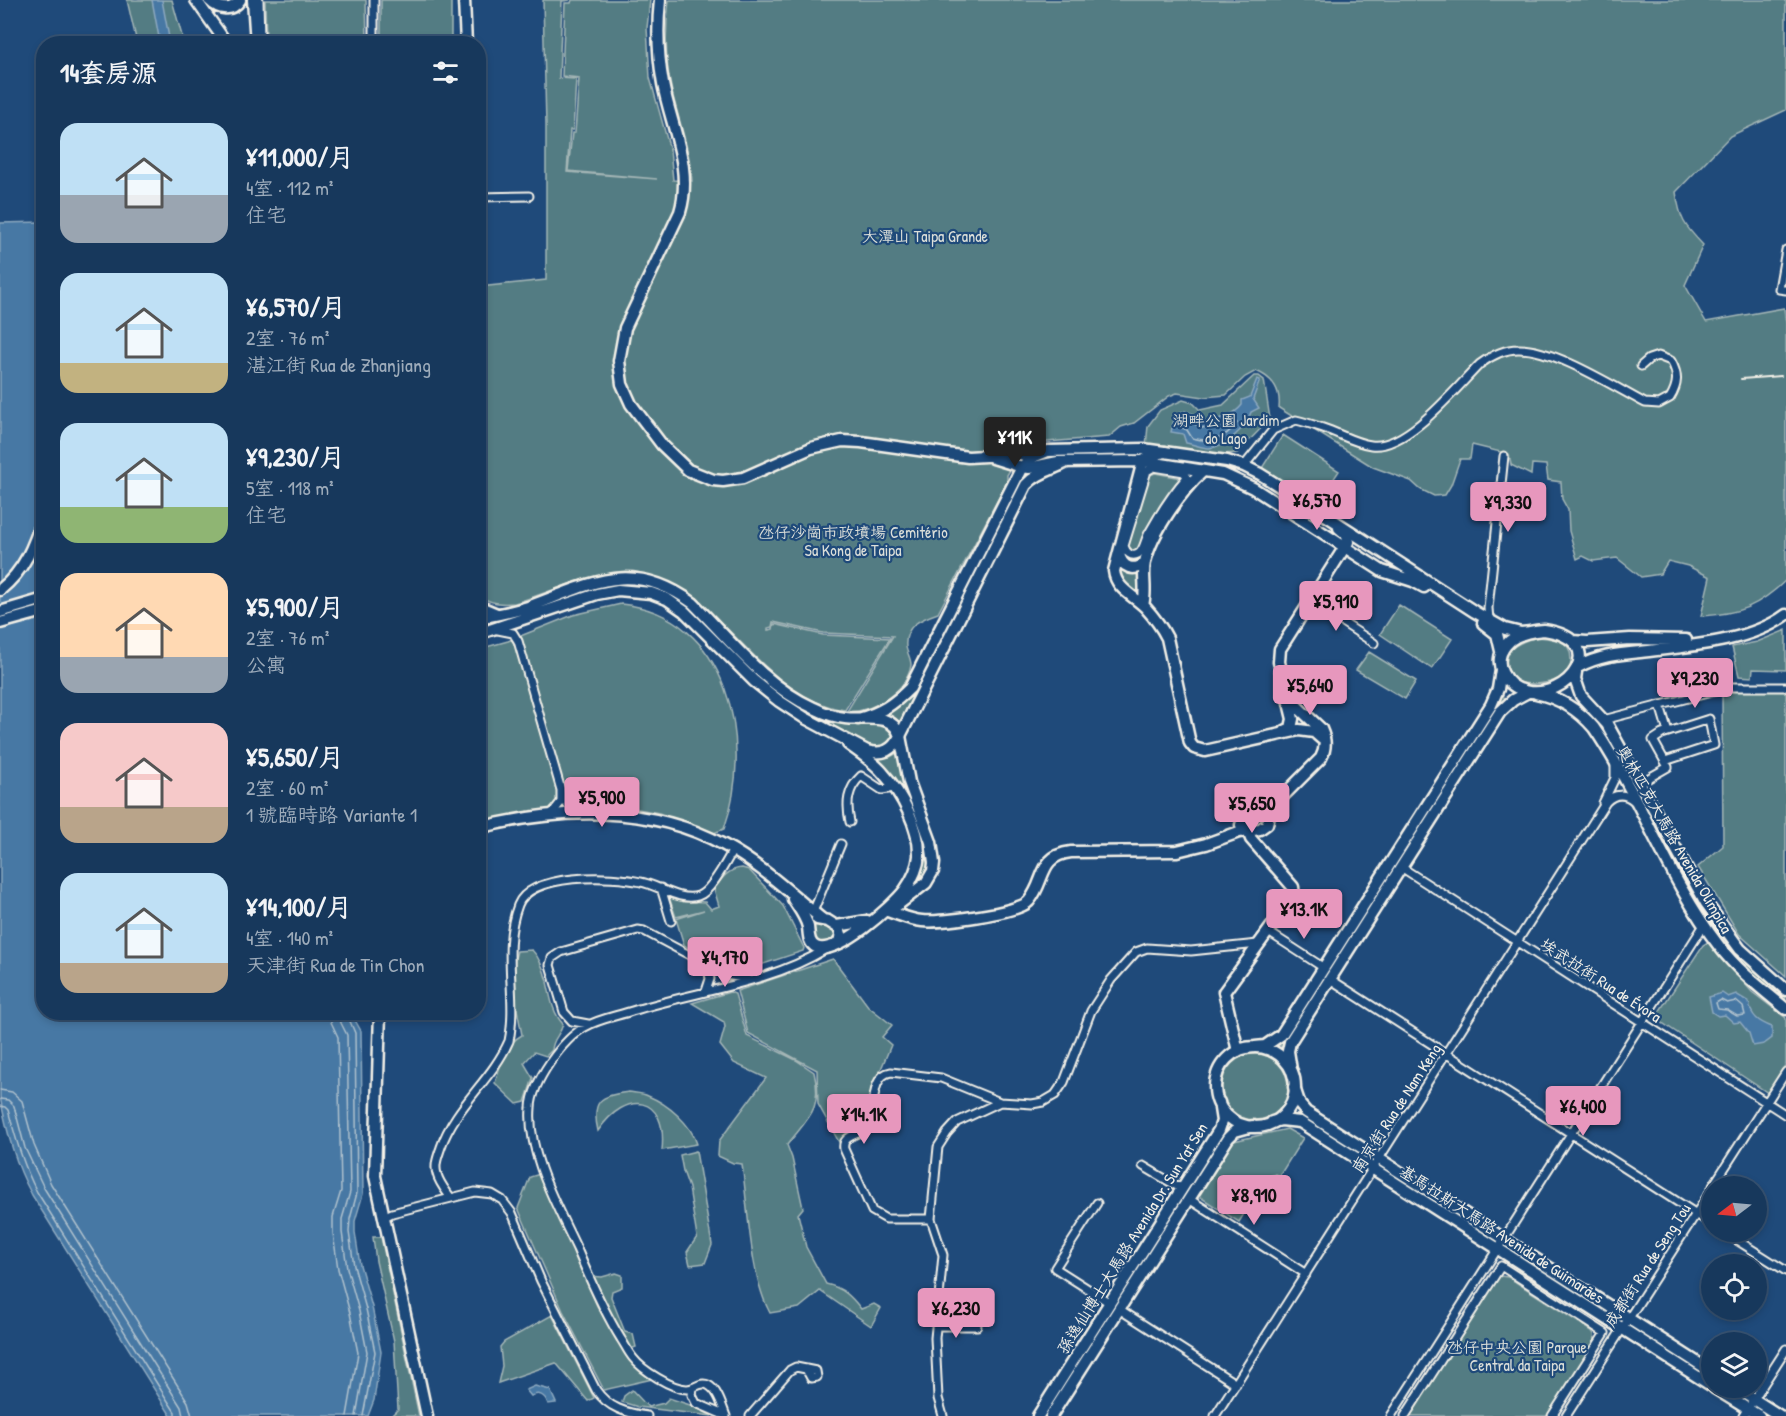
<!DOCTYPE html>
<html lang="zh">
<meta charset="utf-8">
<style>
:root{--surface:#17385c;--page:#244365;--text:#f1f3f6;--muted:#9eacbb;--line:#365272;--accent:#e797bd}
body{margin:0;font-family:"Patrick Hand","LXGW WenKai TC",sans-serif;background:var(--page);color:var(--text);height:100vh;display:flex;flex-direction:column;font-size:22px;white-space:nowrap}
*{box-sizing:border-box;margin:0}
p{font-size:20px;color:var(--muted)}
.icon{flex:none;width:33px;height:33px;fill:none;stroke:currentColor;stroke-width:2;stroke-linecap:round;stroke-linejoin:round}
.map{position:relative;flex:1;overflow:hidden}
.side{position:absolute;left:36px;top:36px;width:450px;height:984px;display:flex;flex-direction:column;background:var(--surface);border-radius:24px;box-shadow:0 3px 9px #0003,0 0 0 2px var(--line)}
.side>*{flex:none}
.needle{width:39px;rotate:254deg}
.buttons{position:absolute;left:1701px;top:1176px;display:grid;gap:12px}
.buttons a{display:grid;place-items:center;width:66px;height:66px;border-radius:50%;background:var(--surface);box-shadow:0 3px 9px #0003,0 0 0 2px var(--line);font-size:30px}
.price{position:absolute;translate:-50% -51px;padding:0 14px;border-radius:6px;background:var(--accent);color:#111;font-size:20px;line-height:39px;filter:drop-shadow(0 2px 3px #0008)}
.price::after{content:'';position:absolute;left:50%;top:36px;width:18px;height:14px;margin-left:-9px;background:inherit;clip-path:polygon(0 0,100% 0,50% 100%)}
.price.active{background:#222;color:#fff}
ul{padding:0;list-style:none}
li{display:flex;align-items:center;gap:18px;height:150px;padding:0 24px}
li span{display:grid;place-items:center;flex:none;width:168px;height:120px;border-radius:18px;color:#555}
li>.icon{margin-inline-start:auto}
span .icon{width:72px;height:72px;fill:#fffc;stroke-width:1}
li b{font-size:26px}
h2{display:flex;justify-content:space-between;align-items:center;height:72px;padding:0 24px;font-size:26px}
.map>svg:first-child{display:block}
.green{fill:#537c83;stroke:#a4b6b6;stroke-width:1.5}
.water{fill:#4778a4;stroke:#8ca8bf;stroke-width:1.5}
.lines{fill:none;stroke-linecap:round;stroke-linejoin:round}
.shore{stroke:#afc1cd;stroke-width:1.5}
.street-casing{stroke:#f4f1e8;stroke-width:11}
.secondary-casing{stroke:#f4f1e8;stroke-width:15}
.primary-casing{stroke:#f4f1e8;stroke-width:15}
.street{stroke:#1f4a7a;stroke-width:7}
.secondary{stroke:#1f4a7a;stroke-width:10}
.primary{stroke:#1f4a7a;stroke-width:10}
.rail{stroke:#f4f1e8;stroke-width:2}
.labels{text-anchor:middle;stroke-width:4.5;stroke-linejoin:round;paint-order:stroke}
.park-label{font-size:16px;fill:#dcdfd9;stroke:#1f4a7a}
.street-label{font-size:16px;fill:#f4f1e8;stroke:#1f4a7a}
</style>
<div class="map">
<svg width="1786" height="1416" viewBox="0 0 1786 1416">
<rect width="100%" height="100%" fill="#1f4a7a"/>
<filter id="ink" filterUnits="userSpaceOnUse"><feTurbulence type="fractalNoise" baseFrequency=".0167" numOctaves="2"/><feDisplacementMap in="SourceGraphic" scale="12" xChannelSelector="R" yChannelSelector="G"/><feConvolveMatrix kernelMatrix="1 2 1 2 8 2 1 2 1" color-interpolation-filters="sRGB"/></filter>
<g filter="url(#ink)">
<path class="green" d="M127,0H172L184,43H137Z
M265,0H366L367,43H266Z
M381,0H451V43H381Z
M543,0H570L562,1L559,78L576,79L573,130H570L567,172L657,179L568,171L572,133H575L579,78L562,76L565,3H571L572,0H650L647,28L650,78L670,150L673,180L692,181C690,151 679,121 672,92C665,62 665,30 669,0H1786V110L1730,136L1676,192C1680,220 1684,225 1703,245L1685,285L1706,322L1784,308L1786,324V580C1758,607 1739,614 1701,616L1710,577L1688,566L1668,561L1660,574L1641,577L1617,558L1593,561L1583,556L1577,559L1569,531L1568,510L1562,499L1561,482L1548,480L1546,465L1532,464L1531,475L1511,465L1509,454L1472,445L1470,459H1460L1451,485L1445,495L1434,496L1420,489L1411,481L1373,467L1279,408C1281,390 1273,378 1256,371L1245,377L1226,395L1204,397L1177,393L1169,396L1134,423L1121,427L1109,437L1047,442L1021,452L1007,475V482L938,613C921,619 904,625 906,647C907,653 911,658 911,665C907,691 872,713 847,711L893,636L823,633L773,622L772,627L768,628V630L773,629L774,624L823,635L890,638L845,710C761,697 730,602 652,577C645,575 638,571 630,571C593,572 551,592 515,603C501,604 490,604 479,595V287L546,280V125Z
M1254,376H1259L1264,380L1270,419L1237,453L1208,455L1146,446L1148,426L1160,410L1183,400L1193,403L1200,410L1223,405Z
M1283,435L1339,471L1317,504L1262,468Z
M1026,469L1028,474L1026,479L901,723L887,717V714L908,695Z
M1155,473L1182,478L1140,548L1136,553L1129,551L1127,544L1148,476Z
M1120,569L1129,574H1139L1140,593C1126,591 1123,583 1119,571Z
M621,581L651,586L681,600L761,677L839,722C856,725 873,721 889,728L892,733L891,741L885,747L871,748L805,713L760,681L650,589L621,585L527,613L526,610L602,586Z
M621,604C729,615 755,742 724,829L714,833L659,813L622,806L577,805L479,822V649L508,641L573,615Z
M1399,605L1452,639L1432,669L1380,634Z
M1786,630V670L1753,669L1752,677L1739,676L1732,647L1757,642Z
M1538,637C1560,639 1575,642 1570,668C1566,671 1564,675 1560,678C1548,685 1521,687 1510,677C1489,656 1521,640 1538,637Z
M1369,652L1416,681L1405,699L1356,670Z
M1786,688V976L1739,934L1698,867L1723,846L1722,690Z
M1501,695L1505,698L1282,1047L1278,1044Z
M899,752L902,777L915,810L911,812L894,781L878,759L890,757Z
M1619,755L1709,915L1735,950L1786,995V999L1777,995L1743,964L1719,937L1699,907L1616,757Z
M919,825L921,826C928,848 937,868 916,885L922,867Z
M742,868L749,870L783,906L804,948L803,951L736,973L729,972L684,945L676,919L704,910L676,917L669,897L686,901L705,902L711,909L719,906L714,889C722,878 728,869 742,868Z
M821,923L836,931V938L829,943L818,942L814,938L813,926Z
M1708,942L1752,992L1786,1018V1064L1768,1093L1655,1018L1703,945Z
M532,950C535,953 538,957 540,962C551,981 547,1007 563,1024C560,1036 553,1037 552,1050L546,1056L534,1052L524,1063L533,1078L525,1102L517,1104L495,1083C501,1064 504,1045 522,1035C517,1007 508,978 517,951Z
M833,959L868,1006L892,1025L882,1037L891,1045L876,1081L867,1125L844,1137L840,1144L818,1104L817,1070L748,1033L737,991Z
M730,992L735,994L747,1036L796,1060L814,1072C823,1110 808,1118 787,1145L792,1158L803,1208L798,1214L806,1247L826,1284C843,1288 851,1296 861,1309L874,1304L881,1308L871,1326L820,1291L799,1308L770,1313C750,1276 748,1207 742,1164L733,1163L718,1156L719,1141L766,1078L734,1063L720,1045L725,1027L724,1022L692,1003Z
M1222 1087a33 33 0 1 1 66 0a33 33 0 1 1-66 0Z
M629,1092C635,1093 643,1093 648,1096C668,1104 691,1124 697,1144L662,1150C668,1095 626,1089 598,1131C591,1101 600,1095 629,1092Z
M1222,1120L1234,1129L1046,1416H1042Z
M1287,1129L1303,1138L1280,1175L1275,1174L1267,1177L1239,1222L1197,1195L1227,1147L1234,1141Z
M696,1151L712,1245L705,1263L690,1265L687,1252L697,1237L689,1188L683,1171L680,1155Z
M540,1174L597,1306L632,1363L652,1379L604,1390L563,1311L518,1208L530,1177Z
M373,1237H381L419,1416H391L398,1409L394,1341L376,1261Z
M616,1273L622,1275V1287L612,1291L611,1297L625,1332L633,1334L636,1347L630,1349L591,1276L602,1277Z
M1500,1276L1508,1277L1592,1331L1594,1334L1596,1344L1551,1416H1406L1496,1278Z
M552,1315L594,1398L588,1401L556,1363L498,1383L502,1366L500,1347L504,1342Z
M632,1390L648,1407L664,1403L669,1398L693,1406L712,1416L638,1407L622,1402L624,1396Z"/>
<path class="water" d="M152,0H162L170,43H160Z
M43,222L44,1012L351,1013L361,1031L363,1194L355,1221V1232L360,1265L372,1307L381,1352L374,1400L368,1416H171L32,1195C15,1164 7,1132 0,1097V223Z
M1257,379L1260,380L1253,399L1259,408L1251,412C1247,427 1226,447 1209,448C1202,448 1193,444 1186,443L1183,434L1171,432L1175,416L1185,411L1193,414L1203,422C1217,420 1233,417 1242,405V400L1250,397Z
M1722,993L1728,997L1736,994L1749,1002C1751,1017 1759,1022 1772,1027V1038L1764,1044L1753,1046L1749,1033L1740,1022L1734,1023L1725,1015L1718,1016L1712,1012L1709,997Z
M535,1386L550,1390L556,1403L548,1404C545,1395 539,1392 531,1396L526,1390Z"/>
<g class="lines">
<path class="shore" d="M1185,418L1202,428L1233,420L1237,423C1224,440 1211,443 1192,438L1187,430L1179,426L1180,420Z
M1721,1000L1727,1003L1736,1001L1743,1007L1745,1015L1737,1016L1727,1010L1718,1009L1716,1003Z
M330,1012L331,1022L338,1037L341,1191L333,1217V1233L338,1269L350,1313L358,1353L347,1416
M339,1012V1019L347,1035L350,1192L342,1219V1232L347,1268L359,1311L367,1352L356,1416
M346,1012L355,1033L357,1193L350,1219L349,1232L354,1266L366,1309L375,1352L363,1416
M0,1090L12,1092L22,1101L34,1145L51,1184L188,1402L192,1416
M0,1099L8,1100L14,1106L25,1148L44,1188L181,1407L183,1416
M0,1106L5,1107L8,1110C16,1139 23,1165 37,1192L166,1398L175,1412V1416"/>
<defs>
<path id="street" d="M259,0L260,39
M374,0V44
M478,197L529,196
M1786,250L1779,289L1786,290
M1244,466L1273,430L1296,420C1305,422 1314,425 1323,428C1339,433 1354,443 1371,445C1407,450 1456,388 1480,364C1491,356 1505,349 1518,349C1553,348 1613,386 1645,403L1659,404L1670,398C1678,385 1679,375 1671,361L1658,356L1649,359L1641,366
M1154,467L1184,472L1187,477C1172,494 1160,513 1149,533C1145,539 1144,551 1138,554C1131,558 1126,552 1124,546L1147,471Z
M1310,601L1374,643
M1489,620L1488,608L1504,456
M498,630L513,633L518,641L561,790V802L550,816
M1660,705L1668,732
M1603,720L1731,687H1786
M1640,783L1668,767L1653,740L1662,734L1709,719L1714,745L1665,761
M563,795L568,805L579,812
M1603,803L1615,778V766
M850,822C846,804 847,789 861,776L882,790L894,788
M1401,867L1786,1115
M661,888L671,921
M813,912L841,844
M1270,933L1324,968
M1330,979L1712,1224
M706,991L710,979L708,967
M588,1024L572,1021L564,1012L550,965L552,958L561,952L638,930L644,931L727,975L747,979
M1143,1166L1182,1189
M1713,1186L1786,1072
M451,1198C446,1191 439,1183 437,1174C434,1165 438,1156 441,1147C455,1106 492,1080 509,1041C518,997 501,949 518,905C530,873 612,875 641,882C658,885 680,902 698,896C711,892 726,862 733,850
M1189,1199L1306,1274
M1097,1203L1055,1268L1110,1303
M384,1217L392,1213L475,1192L492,1194L502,1200L512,1213L541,1281L596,1390C608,1408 626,1413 647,1416
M931,1219H886L872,1211L844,1149C841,1132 866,1137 870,1121C875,1106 871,1075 891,1072L941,1078L1000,1102
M1724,1232L1786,1271
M1119,1309L1236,1384
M936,1326H977
M693,1388L692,1395L696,1403L726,1416
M726,1416C722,1406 718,1390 708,1385C700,1381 695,1389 687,1389C672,1389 642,1370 633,1358C628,1352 625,1345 621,1339C603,1310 590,1280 577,1249C558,1208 527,1154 531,1108C532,1082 563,1039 585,1027C598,1019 617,1016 632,1011C696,991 769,984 826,949
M750,1416L790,1370L796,1367L816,1371L817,1377L811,1378L806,1369
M943,1416L938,1398L935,1338L943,1255L931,1219L938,1147L947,1133L957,1122L1000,1102L1032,1104L1043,1102L1055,1095L1064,1082L1091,1011L1111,980L1136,952L1147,948L1191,951L1258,944
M1215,1416L1606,802C1615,793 1625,793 1634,801
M1391,1416L1704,925
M1405,1416L1501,1266L1605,1333L1552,1416
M1566,1416L1712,1189
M1743,1416L1786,1349"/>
<path id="secondary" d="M464,0L466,44
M660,0C657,28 658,56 663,84C671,126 693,169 680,212L625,328L619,361L622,384L631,404L662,445L688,470L713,480L723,481L743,478L811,448L842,441L861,442L968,457L1039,453
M1165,452L1151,456L1143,461L1114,571C1116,589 1133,595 1145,607C1154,617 1161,626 1167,638L1190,743L1194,748L1205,751L1299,730L1314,732L1322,739
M993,458L1022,467
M1119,554C1122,568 1134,572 1145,563
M1143,605C1147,590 1142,576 1145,562C1152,532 1181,491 1203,471
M478,606L497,614
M1285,731L1291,728L1293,719L1279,662L1280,649L1348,542L1347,535L1339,528
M1241,825L1250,809L1268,805L1277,800
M478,828C558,808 650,804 724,845C760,864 791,894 823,920
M793,899C798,907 806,917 808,927C809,934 808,943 816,947C836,957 894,905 905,890C912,880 918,867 919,856C920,828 902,794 883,773C874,762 860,753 848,744
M895,907L926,883L933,871L934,863L931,842L909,782L900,736
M887,911C898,914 910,920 922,921C939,923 1020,913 1029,901C1046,881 1038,856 1071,852L1177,851L1206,844L1239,832L1260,829L1267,824L1269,815L1274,805L1321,758C1326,748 1326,740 1321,729L1287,697
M817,919L828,921L839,928L842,937L837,944
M837,926L867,921
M380,1012L375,1176L427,1416
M1238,1051L1224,992L1294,896L1293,887L1251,839L1244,821
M1294,1087L1300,1105L1306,1112L1712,1372
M1272,1122L1281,1120L1300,1122L1712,1386
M1714,1388L1759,1416
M1736,1388L1780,1416"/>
<path id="primary" d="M196,0L227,44
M209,0C219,10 232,12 240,0
M253,0L256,44
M1022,467L1029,468L1058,462L1143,461L1223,474L1253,488L1382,571L1413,581L1424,587
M0,590C25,570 34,545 44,515
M0,612L44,599
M478,618C495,615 512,612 528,607C591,584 631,558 693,603C730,640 765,686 814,708C824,713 834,717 845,718C865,721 892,711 900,736
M0,623L44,611
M1483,623L1497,634L1501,651
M1544,630C1613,640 1568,702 1525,691C1505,686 1491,663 1506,645C1514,634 1531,631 1544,630Z
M478,634L597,594L618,590L651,593L667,599L684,611L754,681L779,701L805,718L867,751C883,755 892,751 900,736L1026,485C1037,473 1051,470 1065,463
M1573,641L1587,642L1630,639L1686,640
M1578,667C1598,656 1618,654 1640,652C1686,646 1748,643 1786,615
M1576,672L1575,679L1581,696L1607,724L1706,903L1740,949L1786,990
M1536,693C1559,698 1578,709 1594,728C1641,797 1668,880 1719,946C1738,971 1762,989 1786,1009
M858,719C881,713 894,704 910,688L1022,467L1031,458L1048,451L1143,449L1227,461L1244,466L1260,474L1316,509L1475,612L1505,629L1521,633L1531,632
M1255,1047L1265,1046L1281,1035L1491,705L1498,689L1501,670
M1215 1087a40 40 0 1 1 80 0a40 40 0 1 1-80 0Z
M1291,1070L1288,1051L1290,1042L1500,712L1513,700L1528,692
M1038,1416L1219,1130L1222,1121L1219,1102
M1051,1416L1228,1138L1235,1131L1253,1126"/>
</defs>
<use href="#street" class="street-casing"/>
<use href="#secondary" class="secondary-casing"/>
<use href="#primary" class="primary-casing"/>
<use href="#street" class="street"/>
<use href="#secondary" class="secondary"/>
<use href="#primary" class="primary"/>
<path class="rail" d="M1741,379L1781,376"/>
</g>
</g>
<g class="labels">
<g class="park-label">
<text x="925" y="242">大潭山 Taipa Grande</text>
<text x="1226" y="426">湖畔公園 Jardim<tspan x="1226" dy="18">do Lago</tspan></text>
<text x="853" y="538">氹仔沙崗市政墳場 Cemitério<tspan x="853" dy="18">Sa Kong de Taipa</tspan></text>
<text x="1517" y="1353">氹仔中央公園 Parque<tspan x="1517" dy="18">Central da Taipa</tspan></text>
</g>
<g class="street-label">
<text transform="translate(1675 839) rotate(60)" y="6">奧林匹克大馬路 Avenida Olímpica</text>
<text transform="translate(1601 980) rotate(33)" y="6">埃武拉街 Rua de Évora</text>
<text transform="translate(1396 1108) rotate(-57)" y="6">南京街 Rua de Nam Keng</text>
<text transform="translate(1502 1234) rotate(33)" y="6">基馬拉斯大馬路 Avenida de Guimarães</text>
<text transform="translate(1132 1238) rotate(-58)" y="6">孫逸仙博士大馬路 Avenida Dr. Sun Yat Sen</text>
<text transform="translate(1647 1265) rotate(-57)" y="6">成都街 Rua de Seng Tou</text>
</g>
</g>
</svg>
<div class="buttons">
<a><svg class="needle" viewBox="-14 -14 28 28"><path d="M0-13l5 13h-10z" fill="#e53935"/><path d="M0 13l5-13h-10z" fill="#9eacbb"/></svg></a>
<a><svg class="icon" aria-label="locate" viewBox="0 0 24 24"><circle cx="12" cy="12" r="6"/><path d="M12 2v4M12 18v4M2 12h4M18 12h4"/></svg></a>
<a><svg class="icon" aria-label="layers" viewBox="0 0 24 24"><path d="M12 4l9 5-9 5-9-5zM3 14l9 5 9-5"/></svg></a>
</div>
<b class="price active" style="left:1015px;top:468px">¥11K</b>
<b class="price" style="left:1317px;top:531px">¥6,570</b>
<b class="price" style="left:1508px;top:533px">¥9,330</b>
<b class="price" style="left:1336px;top:632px">¥5,910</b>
<b class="price" style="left:1695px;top:709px">¥9,230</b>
<b class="price" style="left:1310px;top:716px">¥5,640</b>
<b class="price" style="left:602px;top:828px">¥5,900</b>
<b class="price" style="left:1252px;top:834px">¥5,650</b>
<b class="price" style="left:1304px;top:940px">¥13.1K</b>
<b class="price" style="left:725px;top:988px">¥4,170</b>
<b class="price" style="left:1583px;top:1137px">¥6,400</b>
<b class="price" style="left:864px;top:1145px">¥14.1K</b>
<b class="price" style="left:1254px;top:1226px">¥8,910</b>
<b class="price" style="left:956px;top:1339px">¥6,230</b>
<section class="side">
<h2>14套房源<svg class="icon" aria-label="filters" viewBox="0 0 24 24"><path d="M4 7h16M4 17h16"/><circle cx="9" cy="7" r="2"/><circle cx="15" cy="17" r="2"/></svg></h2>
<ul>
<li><span style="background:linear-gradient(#bfe0f5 60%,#9aa5b1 0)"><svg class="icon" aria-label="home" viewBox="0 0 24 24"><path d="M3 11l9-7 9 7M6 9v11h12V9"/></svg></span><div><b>¥11,000/月</b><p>4室 · 112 m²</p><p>住宅</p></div></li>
<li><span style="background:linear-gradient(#bfe0f5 75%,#c2b280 0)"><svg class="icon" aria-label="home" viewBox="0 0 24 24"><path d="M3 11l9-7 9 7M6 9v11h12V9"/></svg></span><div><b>¥6,570/月</b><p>2室 · 76 m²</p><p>湛江街 Rua de Zhanjiang</p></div></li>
<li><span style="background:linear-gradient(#bfe0f5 70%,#8fb573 0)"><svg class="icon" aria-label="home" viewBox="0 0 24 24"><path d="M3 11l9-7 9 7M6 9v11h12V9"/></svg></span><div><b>¥9,230/月</b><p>5室 · 118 m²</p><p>住宅</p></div></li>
<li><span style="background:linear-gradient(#ffd9b3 70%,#9aa5b1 0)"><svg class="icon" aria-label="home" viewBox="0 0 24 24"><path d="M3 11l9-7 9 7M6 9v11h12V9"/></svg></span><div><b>¥5,900/月</b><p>2室 · 76 m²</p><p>公寓</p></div></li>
<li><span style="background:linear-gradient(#f6c9c9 70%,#b9a48a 0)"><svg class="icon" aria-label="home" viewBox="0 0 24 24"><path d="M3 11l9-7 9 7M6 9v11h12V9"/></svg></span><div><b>¥5,650/月</b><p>2室 · 60 m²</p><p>1 號臨時路 Variante 1</p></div></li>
<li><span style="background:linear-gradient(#bfe0f5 75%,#b9a48a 0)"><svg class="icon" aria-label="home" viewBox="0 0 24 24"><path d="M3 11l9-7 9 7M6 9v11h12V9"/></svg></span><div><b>¥14,100/月</b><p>4室 · 140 m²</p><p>天津街 Rua de Tin Chon</p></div></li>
</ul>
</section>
</div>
